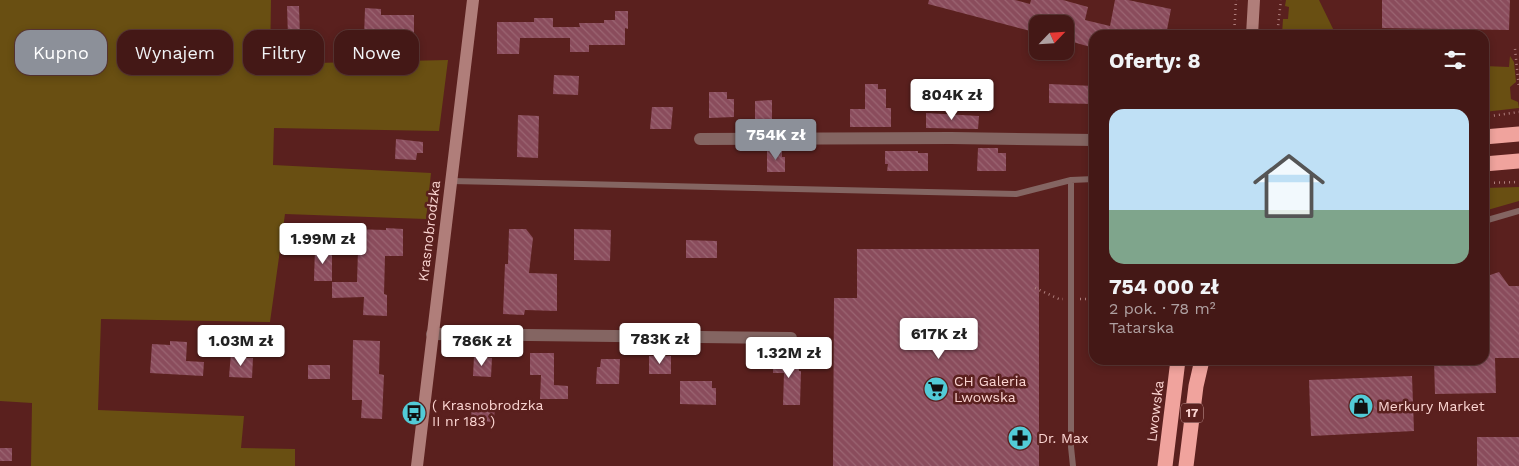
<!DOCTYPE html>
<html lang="pl">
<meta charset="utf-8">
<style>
:root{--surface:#441816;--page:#4b211f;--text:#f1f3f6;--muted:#afa0a1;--line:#5c3735;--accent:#8c9099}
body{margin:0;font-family:"Work Sans",sans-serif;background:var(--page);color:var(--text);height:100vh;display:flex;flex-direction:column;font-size:19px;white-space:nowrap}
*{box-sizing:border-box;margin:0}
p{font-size:16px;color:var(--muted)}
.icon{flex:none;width:28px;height:28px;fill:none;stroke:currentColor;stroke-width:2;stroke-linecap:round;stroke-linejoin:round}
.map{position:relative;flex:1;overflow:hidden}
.sheet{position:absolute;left:1089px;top:30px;width:400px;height:335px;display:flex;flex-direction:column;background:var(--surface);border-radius:15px;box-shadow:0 2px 8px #0003,0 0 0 1px var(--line)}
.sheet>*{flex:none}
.hud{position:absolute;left:15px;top:30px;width:475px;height:45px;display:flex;gap:10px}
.needle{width:32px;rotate:65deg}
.buttons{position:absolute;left:1029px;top:15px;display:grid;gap:10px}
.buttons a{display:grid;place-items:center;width:45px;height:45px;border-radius:10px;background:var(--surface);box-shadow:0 2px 8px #0003,0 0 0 1px var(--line);font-size:25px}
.price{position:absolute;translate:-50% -42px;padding:0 11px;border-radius:5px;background:#fff;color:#222;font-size:16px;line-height:32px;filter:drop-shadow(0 1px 2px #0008)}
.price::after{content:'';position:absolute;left:50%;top:30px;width:15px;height:11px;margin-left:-8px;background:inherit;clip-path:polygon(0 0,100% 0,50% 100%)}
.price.active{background:var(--accent);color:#fff}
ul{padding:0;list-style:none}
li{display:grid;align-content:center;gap:10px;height:265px;padding:0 20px}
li+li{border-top:1px solid var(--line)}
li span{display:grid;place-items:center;height:155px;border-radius:15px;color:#555}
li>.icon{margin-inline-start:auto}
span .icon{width:90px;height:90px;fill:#fffc;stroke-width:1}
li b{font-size:21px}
h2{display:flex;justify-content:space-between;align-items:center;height:60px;padding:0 20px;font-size:21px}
.pill{padding:0 18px;border-radius:15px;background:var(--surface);box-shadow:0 2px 8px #0003,0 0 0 1px var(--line);font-size:18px;line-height:45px}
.pill.active{background:var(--accent);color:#fff}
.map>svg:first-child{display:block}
.green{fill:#694f12}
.building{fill:url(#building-back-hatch)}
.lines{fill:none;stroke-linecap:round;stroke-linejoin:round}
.path{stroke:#ae7e7c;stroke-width:2.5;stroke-dasharray:1 4;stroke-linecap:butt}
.lane{stroke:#846562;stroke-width:6}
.street{stroke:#846562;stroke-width:12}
.secondary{stroke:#b07e7a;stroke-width:12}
.highway{stroke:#f0a39d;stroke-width:15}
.labels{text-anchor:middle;stroke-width:5;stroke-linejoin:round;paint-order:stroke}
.shield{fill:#5a201e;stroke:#cb9f9c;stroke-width:1}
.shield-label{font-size:12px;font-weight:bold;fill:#fbd5d2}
.street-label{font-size:14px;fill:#fbd5d2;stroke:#5a201e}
.poi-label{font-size:14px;fill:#fbd5d2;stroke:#5a201e;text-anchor:start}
</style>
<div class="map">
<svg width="1519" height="466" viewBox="0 0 1519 466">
<defs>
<pattern id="building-back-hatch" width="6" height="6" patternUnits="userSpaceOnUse" patternTransform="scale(1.25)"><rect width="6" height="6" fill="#8a4c5c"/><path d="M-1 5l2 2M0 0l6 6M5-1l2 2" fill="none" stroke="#9b6572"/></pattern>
</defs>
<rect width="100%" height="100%" fill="#5a201e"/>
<path class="green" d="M0,0H271L270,64L448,60L439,131L274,128L273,165L431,173L426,219L285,214L270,322L101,319L98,410L244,416L241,448L295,449V466H31L32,403L0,401Z
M1286,0H1319L1336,35H1282L1283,19H1288L1289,7L1285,6Z
M1510,56L1514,62L1516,82L1510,87L1511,99L1518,102L1519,108L1484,112V66L1509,67Z
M1519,187V201L1484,211V188Z"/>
<path class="building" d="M929,0H1015L1030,4L1031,0H1063L1088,7L1085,20L1110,26L1115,0H1128L1171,9L1166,35H1094V48L1066,40L1070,27L1065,26V24H1038V33L928,4Z
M1382,0H1510L1509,30L1382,28Z
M287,6H299L300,37H288Z
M365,8L381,9V15H414V35L380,34V39L364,38Z
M615,11H628V29L625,28V45H589V52H570V38H520L519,54H497V22H534V18H553V27H580L579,23H604V20H615Z
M554,75L579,76L578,95L553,94Z
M865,84H878V89H886V108H891V127H850V109H865Z
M1049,84L1094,86V104L1049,103Z
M709,92H727V99H734V117L709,118Z
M772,100V120L755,121V101Z
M652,107H673L671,129H650Z
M926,113L979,116L978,129L926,128Z
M518,115L539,116L538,158L517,157Z
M396,139L423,142V153H417L416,160L395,159Z
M978,148H998V153H1006V171H977Z
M782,149V157H785V172H767V150Z
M885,151H918V153H928V171H887L888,164H885Z
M386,228L403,229V256H385L384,294L387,295V316L363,315L364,297L332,298V282H357L358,250H350V229L386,230Z
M509,229H526L533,238L529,273L557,274V311L525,310L524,315L503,314L505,264H508Z
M574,229L611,230L610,261L574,260Z
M686,240L717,241V258H686Z
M315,248H332V281H314Z
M857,249H1039V466H833L834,298H857Z
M1499,272L1509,286H1519V358H1495L1496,393L1435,394L1434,360H1484V277Z
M353,340L380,341L379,374L384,375L382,419L361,418L362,400H352Z
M170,341L187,342L186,361L204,362L203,376L150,373L152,344L170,345Z
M231,353L242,354L241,358H253L252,378L229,377Z
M530,353H554V385L568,386V399H540L541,375H530Z
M474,356L492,358L491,377L473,376Z
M649,356H671V374H649Z
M773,357H799V371H801L800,405H783L784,373H773Z
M601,359H620L619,384H596L597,367H600Z
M308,365H330V379H308Z
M1412,376L1414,431L1311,436L1309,380Z
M680,381H712V388H716V405L680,404Z
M472,402L495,404L494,422L471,420Z
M1477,437H1519V466H1477Z
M0,448H12V461H0Z"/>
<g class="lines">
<path class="path" d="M1234,35L1236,0
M1277,35L1281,0
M1515,49L1519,88
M1484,117L1519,112
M1484,183L1519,182
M1035,288L1059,299H1063
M1080,299H1094"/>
<path class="lane" d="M1071,180L1094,179
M451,181L1016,194L1071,180V447L1073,466
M1484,221L1519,211"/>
<path class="street" d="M700,139L951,138L1094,140
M432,334L791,338"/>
<path class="secondary" d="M1252,35L1254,0
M417,466L473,0"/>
<path class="highway" d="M1484,137L1519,134
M1484,164L1519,161
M1165,466L1178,360
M1186,466L1196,386L1202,360"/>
</g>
<defs>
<symbol id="supermarket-disc" viewBox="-11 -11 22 22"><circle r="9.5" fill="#52cbd7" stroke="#5a201e"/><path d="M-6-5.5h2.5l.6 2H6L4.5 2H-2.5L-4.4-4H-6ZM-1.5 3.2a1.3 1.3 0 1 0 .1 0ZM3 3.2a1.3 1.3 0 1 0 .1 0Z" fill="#111"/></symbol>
<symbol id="shop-disc" viewBox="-11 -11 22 22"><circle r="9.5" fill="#52cbd7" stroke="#5a201e"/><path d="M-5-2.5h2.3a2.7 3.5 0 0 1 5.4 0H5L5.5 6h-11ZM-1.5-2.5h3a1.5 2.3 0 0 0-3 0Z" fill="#111"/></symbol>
<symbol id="bus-disc" viewBox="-11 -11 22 22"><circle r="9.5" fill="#52cbd7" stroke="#5a201e"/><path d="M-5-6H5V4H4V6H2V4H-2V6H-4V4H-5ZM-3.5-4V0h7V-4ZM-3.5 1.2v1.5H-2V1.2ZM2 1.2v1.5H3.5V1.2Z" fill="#111"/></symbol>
<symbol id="pharmacy-disc" viewBox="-11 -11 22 22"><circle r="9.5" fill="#52cbd7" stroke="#5a201e"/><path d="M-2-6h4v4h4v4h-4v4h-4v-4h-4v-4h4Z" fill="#111"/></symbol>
</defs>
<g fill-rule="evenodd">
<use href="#supermarket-disc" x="922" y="375" width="28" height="28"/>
<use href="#shop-disc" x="1347" y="392" width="28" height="28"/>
<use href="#bus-disc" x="400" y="399" width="28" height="28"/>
<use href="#pharmacy-disc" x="1006" y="424" width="28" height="28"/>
</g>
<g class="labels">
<rect class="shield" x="1181" y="403.5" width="22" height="19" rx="4"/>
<g class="shield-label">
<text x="1192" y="417">17</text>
</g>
<g class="street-label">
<text transform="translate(429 231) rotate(-83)" y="5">Krasnobrodzka</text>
<text transform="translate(1155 411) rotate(-83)" y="5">Lwowska</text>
</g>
<g class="poi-label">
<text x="954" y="386">CH Galeria<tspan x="954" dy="16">Lwowska</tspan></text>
<text x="432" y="410">( Krasnobrodzka<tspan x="432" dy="16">II nr 183 )</tspan></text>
<text x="1378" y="411">Merkury Market</text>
<text x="1038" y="443">Dr. Max</text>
</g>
</g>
</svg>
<div class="buttons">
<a><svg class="needle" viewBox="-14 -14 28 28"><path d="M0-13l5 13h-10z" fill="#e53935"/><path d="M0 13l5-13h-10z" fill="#afa0a1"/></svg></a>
</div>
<b class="price" style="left:952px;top:121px">804K zł</b>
<b class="price active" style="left:776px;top:161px">754K zł</b>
<b class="price" style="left:323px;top:265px">1.99M zł</b>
<b class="price" style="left:939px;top:360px">617K zł</b>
<b class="price" style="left:660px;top:365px">783K zł</b>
<b class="price" style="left:241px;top:367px">1.03M zł</b>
<b class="price" style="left:482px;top:367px">786K zł</b>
<b class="price" style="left:789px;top:379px">1.32M zł</b>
<div class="hud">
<a class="pill active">Kupno</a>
<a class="pill">Wynajem</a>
<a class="pill">Filtry</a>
<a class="pill">Nowe</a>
</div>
<section class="sheet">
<h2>Oferty: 8<svg class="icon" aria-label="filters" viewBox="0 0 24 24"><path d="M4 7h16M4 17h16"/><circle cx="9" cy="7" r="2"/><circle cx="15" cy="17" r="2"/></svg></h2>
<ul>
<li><span style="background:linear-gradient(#bfe0f5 65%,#7fa58c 0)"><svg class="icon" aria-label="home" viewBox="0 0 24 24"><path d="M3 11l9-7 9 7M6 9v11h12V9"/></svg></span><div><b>754 000 zł</b><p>2 pok. · 78 m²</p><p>Tatarska</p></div></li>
</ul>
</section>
</div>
